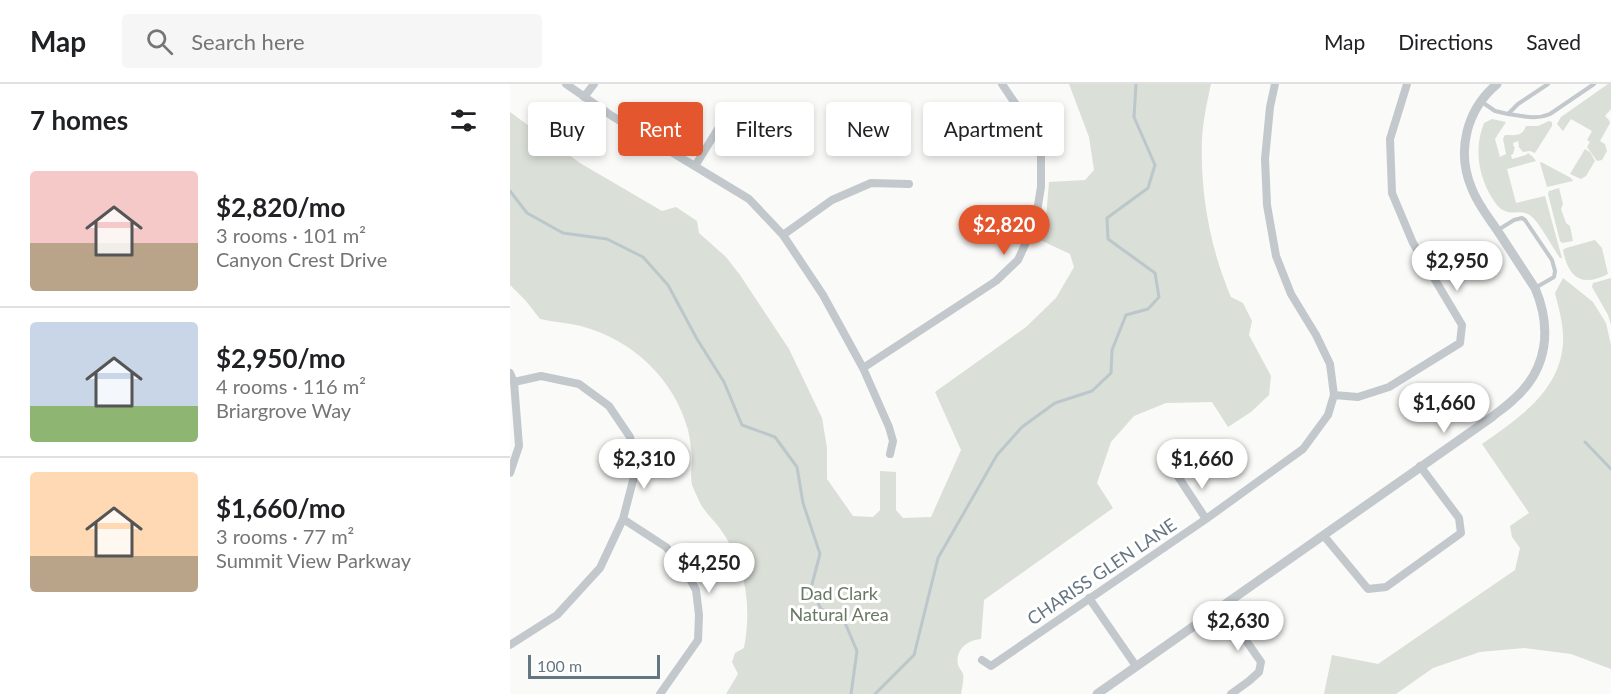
<!DOCTYPE html>
<meta charset="utf-8">
<style>
:root{--surface:#fff;--page:#f6f6f6;--text:#202124;--muted:#757577;--line:#e0e0e0;--accent:#e4572e}
body{margin:0;font-family:Lato,sans-serif;background:var(--page);color:var(--text);height:100vh;display:flex;flex-direction:column;font-size:22px;white-space:nowrap}
*{box-sizing:border-box;margin:0}
p{font-size:20px;color:var(--muted)}
.icon{flex:none;width:33px;height:33px;fill:none;stroke:currentColor;stroke-width:2;stroke-linecap:round;stroke-linejoin:round}
.map{position:relative;flex:1;overflow:hidden}
.side{display:flex;flex-direction:column;background:var(--surface);width:510px}
.side>*{flex:none}
.top-card{position:absolute;left:18px;top:18px;width:570px;height:54px;display:flex;gap:12px}
.scale{position:absolute;left:18px;bottom:15px;width:132px;box-sizing:border-box;padding-left:6px;border:3px solid #657683;border-top:0;font-size:16px;line-height:21px;white-space:nowrap;color:#657683;-webkit-text-stroke:4px #fff;paint-order:stroke}
.price{position:absolute;translate:-50% -51px;padding:0 14px;border-radius:21px;background:#fff;color:#222;font-size:20px;line-height:39px;filter:drop-shadow(0 2px 3px #0008)}
.price::after{content:'';position:absolute;left:50%;top:36px;width:18px;height:14px;margin-left:-9px;background:inherit;clip-path:polygon(0 0,100% 0,50% 100%)}
.price.selected{background:var(--accent);color:#fff}
ul{padding:0;list-style:none}
li{display:flex;align-items:center;gap:18px;height:150px;padding:0 30px}
li+li{border-top:2px solid var(--line)}
li span{display:grid;place-items:center;flex:none;width:168px;height:120px;border-radius:6px;color:#555}
li>.icon{margin-inline-start:auto}
span .icon{width:72px;height:72px;fill:#fffc;stroke-width:1}
li b{font-size:26px}
h2{display:flex;justify-content:space-between;align-items:center;height:72px;padding:0 30px;font-size:26px}
.pill{padding:0 21px;border-radius:6px;background:var(--surface);box-shadow:0 3px 9px #0003;font-size:21px;line-height:54px}
.pill.selected{background:var(--accent);color:#fff}
header{display:flex;align-items:center;gap:36px;box-sizing:border-box;height:84px;padding:0 30px;background:var(--surface);border-bottom:2px solid var(--line)}
header strong{font-size:28px}
nav{display:flex;gap:33px;margin-inline-start:auto;font-size:21px}
.search{width:420px;height:54px;background:var(--page);display:flex;align-items:center;gap:15px;box-sizing:border-box;padding:0 21px;border-radius:6px;color:var(--muted);font-size:22px}
main{display:flex;flex:1;min-height:0}
.map>svg:first-child{display:block}
.green{fill:#dadfd7}
.lines{fill:none;stroke-linecap:round;stroke-linejoin:round}
.stream{stroke:#bbc7cb;stroke-width:3}
.service{stroke:#c3c8cc;stroke-width:4}
.minor{stroke:#c3c8cc;stroke-width:8}
.tertiary{stroke:#c3c8cc;stroke-width:9}
.labels{text-anchor:middle;stroke-width:6;stroke-linejoin:round;paint-order:stroke}
.street-label{font-size:18px;fill:#657683;stroke:#fff}
.park-label{font-size:18px;fill:#687a64;stroke:#fff}
</style>
<header>
<strong>Map</strong>
<div class="search"><svg class="icon" aria-label="search" viewBox="0 0 24 24"><circle cx="10" cy="10" r="6"/><path d="M15 15l6 6"/></svg>Search here</div>
<nav><a>Map</a><a>Directions</a><a>Saved</a></nav>
</header>
<main>
<section class="side">
<h2>7 homes<svg class="icon" aria-label="filters" viewBox="0 0 24 24"><path d="M4 7h16M4 17h16"/><circle cx="9" cy="7" r="2"/><circle cx="15" cy="17" r="2"/></svg></h2>
<ul>
<li><span style="background:linear-gradient(#f6c9c9 60%,#b9a48a 0)"><svg class="icon" aria-label="home" viewBox="0 0 24 24"><path d="M3 11l9-7 9 7M6 9v11h12V9"/></svg></span><div><b>$2,820/mo</b><p>3 rooms · 101 m²</p><p>Canyon Crest Drive</p></div></li>
<li><span style="background:linear-gradient(#c9d6e8 70%,#8fb573 0)"><svg class="icon" aria-label="home" viewBox="0 0 24 24"><path d="M3 11l9-7 9 7M6 9v11h12V9"/></svg></span><div><b>$2,950/mo</b><p>4 rooms · 116 m²</p><p>Briargrove Way</p></div></li>
<li><span style="background:linear-gradient(#ffd9b3 70%,#b9a48a 0)"><svg class="icon" aria-label="home" viewBox="0 0 24 24"><path d="M3 11l9-7 9 7M6 9v11h12V9"/></svg></span><div><b>$1,660/mo</b><p>3 rooms · 77 m²</p><p>Summit View Parkway</p></div></li>
</ul>
</section>
<div class="map">
<svg width="1101" height="610" viewBox="0 0 1101 610">
<rect width="100%" height="100%" fill="#fafaf8"/>
<path class="green" d="M559,0H701C697,18 693,37 692,55C690,109 700,164 721,213L733,219L742,237L739,251L761,292L759,311L741,328L718,343L702,318L656,319L624,332L601,358L587,399L603,424L474,516L471,555C457,556 445,566 448,581C449,584 452,587 453,590C454,596 452,604 451,610H216L228,590L222,578L225,569L234,564C242,522 236,481 211,446C204,436 195,429 189,417C187,412 184,406 182,401C180,392 182,382 182,373C181,365 180,354 178,346C164,294 122,256 71,242C58,239 44,238 30,235L16,217L0,201V28L70,79L152,127L166,123L187,137L189,149L216,173L230,191L279,265L312,334L317,364V395L343,432L363,433L370,426V387L386,388V426L393,434L421,433L451,366L425,308L516,243L546,214L564,183L560,170L528,155L536,134L539,98L575,96L584,86L579,53Z
M1098,0H1101V25L1095,32L1099,36L1100,39L1090,57L1095,60L1097,67L1092,76L1087,77L1077,63L1080,58L1077,56L1082,47L1061,35L1053,47L1047,40L1051,33Z
M982,35L996,38L985,55L990,73L996,70L993,55L995,51C1005,51 1012,53 1016,42H1028L1039,37L1042,38V42L1025,69L1020,67L1013,68L1008,62H1009L1008,57L1003,59L1004,63H1005L1003,70L1001,71L1002,75L1016,71L1018,69L1023,73L1026,77L997,85L1006,119L1035,112L1052,174H1050C1043,164 1029,138 1021,132C1013,125 1004,131 995,127C989,125 986,120 982,114C968,91 964,64 974,39Z
M1075,65L1080,68L1085,77L1076,92L1071,95L1060,90Z
M1031,78L1061,94L1063,97L1037,103L1030,79Z
M1049,104L1053,120L1051,125L1056,139L1060,142L1063,157L1052,159L1050,157L1038,110L1039,107Z
M1085,156L1092,164L1098,190C1071,204 1058,193 1053,166L1056,164Z
M1053,194L1083,218L1096,239L1101,261V585L1061,570L1014,564L970,568L923,584L886,610H814L822,571L868,580L1005,486L1010,464L1002,453L1000,442L1019,429L972,360C1007,335 1050,308 1053,259C1054,242 1049,225 1045,209Z
M1101,194V241L1098,231L1082,203L1083,199Z"/>
<g class="lines">
<path class="stream" d="M0,107L17,129L53,149L97,155L133,173L158,201L187,255L214,298L232,341L265,353L287,383L293,419L310,470L301,504L311,525L333,534L347,567L341,610
M1075,358L1101,385
M365,610L404,571L428,474L487,371L512,343L545,319L582,307L601,289L602,266L616,231L638,225L649,213L645,189L598,155L597,134L638,104L645,81L624,33L626,0"/>
<path class="service" d="M972,18L985,27L998,30L1008,20L1038,0
M998,30C1013,32 1026,36 1040,30L1084,0
M988,146L1004,136L1012,134L1015,136L1042,176L1045,187L1044,193L1025,204"/>
<path class="minor" d="M56,0L102,32L239,115L273,151L313,211L353,284L379,343L383,357L380,370
M74,13L84,0
M185,82L219,27
M273,151L322,116L361,99L399,100
M353,284L486,197L508,176L525,139L531,103V67L513,31L492,0
M0,289L4,298L9,362L0,389
M824,311L848,313L879,303L950,259L952,241L903,159L882,109L880,55L897,0
M667,391L696,435
M113,435L156,463L173,482L186,506L189,531L188,556L150,610
M814,452L858,505L876,503L951,449L949,434L910,382
M579,514L626,582
M712,522L751,578L749,588L739,597L721,610
M0,561L47,531L90,484L113,435L126,385L120,353L99,322L69,300L31,292L4,298
M472,576L481,582L696,435L793,365L818,331L824,311L820,280L806,251L781,210L766,172L757,121L755,75L760,23L765,0"/>
<path class="tertiary" d="M587,610L982,333C989,327 997,322 1004,315C1038,285 1042,244 1025,204C1013,186 1001,167 989,149C980,135 968,121 962,105C946,68 956,26 987,0"/>
</g>
<g class="labels">
<g class="street-label">
<text transform="translate(592 488) rotate(-34)" y="6">CHARISS GLEN LANE</text>
</g>
<g class="park-label">
<text x="329" y="516">Dad Clark<tspan x="329" dy="21">Natural Area</tspan></text>
</g>
</g>
</svg>
<div class="scale">100 m</div>
<b class="price selected" style="left:494px;top:172px">$2,820</b>
<b class="price" style="left:947px;top:208px">$2,950</b>
<b class="price" style="left:934px;top:350px">$1,660</b>
<b class="price" style="left:134px;top:406px">$2,310</b>
<b class="price" style="left:692px;top:406px">$1,660</b>
<b class="price" style="left:199px;top:510px">$4,250</b>
<b class="price" style="left:728px;top:568px">$2,630</b>
<div class="top-card">
<a class="pill">Buy</a>
<a class="pill selected">Rent</a>
<a class="pill">Filters</a>
<a class="pill">New</a>
<a class="pill">Apartment</a>
</div>
</div>
</main>
